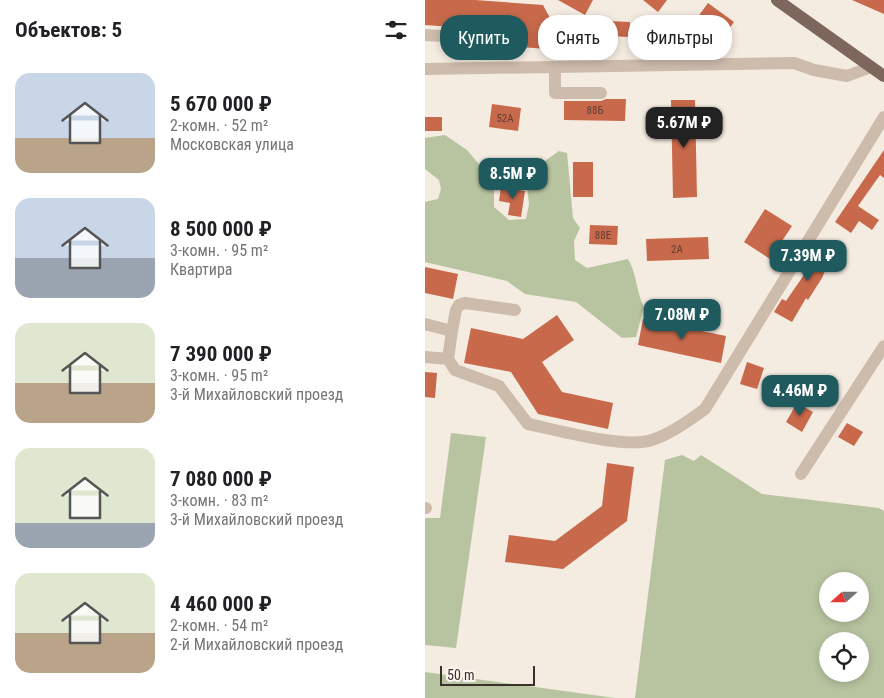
<!DOCTYPE html>
<html lang="ru">
<meta charset="utf-8">
<style>
:root{--surface:#fff;--page:#f6f6f6;--text:#202124;--muted:#757577;--accent:#1f5a5e}
body{margin:0;font-family:"Roboto Condensed",sans-serif;background:var(--page);color:var(--text);height:100vh;display:flex;flex-direction:column;font-size:19px;white-space:nowrap}
*{box-sizing:border-box;margin:0}
p{font-size:16px;color:var(--muted)}
.icon{flex:none;width:28px;height:28px;fill:none;stroke:currentColor;stroke-width:2;stroke-linecap:round;stroke-linejoin:round}
.map{position:relative;flex:1;overflow:hidden}
.details{display:flex;flex-direction:column;background:var(--surface);width:425px}
.details>*{flex:none}
.guide{position:absolute;left:15px;top:15px;width:369px;height:45px;display:flex;gap:10px}
.needle{width:32px;rotate:249deg}
.tools{position:absolute;left:394px;top:572px;display:grid;gap:10px}
.tools a{display:grid;place-items:center;width:50px;height:50px;border-radius:50%;background:var(--surface);box-shadow:0 2px 8px #0003;font-size:25px}
.scale{position:absolute;left:15px;bottom:12px;width:95px;box-sizing:border-box;padding-left:5px;border:2px solid #3b302b;border-top:0;font-size:14px;line-height:18px;white-space:nowrap;color:#3b302b;-webkit-text-stroke:4px #fbf5ee;paint-order:stroke}
.price{position:absolute;translate:-50% -42px;padding:0 11px;border-radius:10px;background:var(--accent);color:#fff;font-size:16px;line-height:32px;filter:drop-shadow(0 1px 2px #0008)}
.price::after{content:'';position:absolute;left:50%;top:30px;width:15px;height:11px;margin-left:-8px;background:inherit;clip-path:polygon(0 0,100% 0,50% 100%)}
.price.selected{background:#222;color:#fff}
ul{padding:0;list-style:none}
li{display:flex;align-items:center;gap:15px;height:125px;padding:0 15px}
li span{display:grid;place-items:center;flex:none;width:140px;height:100px;border-radius:15px;color:#555}
li>.icon{margin-inline-start:auto}
span .icon{width:60px;height:60px;fill:#fffc;stroke-width:1}
li b{font-size:21px}
h2{display:flex;justify-content:space-between;align-items:center;height:60px;padding:0 15px;font-size:21px}
.tag{padding:0 18px;border-radius:20px;background:var(--surface);box-shadow:0 2px 8px #0003;font-size:18px;line-height:45px}
.tag.selected{background:var(--accent);color:#fff}
main{display:flex;flex:1;min-height:0}
.map>svg:first-child{display:block}
.green{fill:#b8c4a0;fill-rule:evenodd}
.building{fill:#c8694b}
.lines{fill:none;stroke-linecap:round;stroke-linejoin:round}
.minor{stroke:#cdbbac;stroke-width:12}
.major{stroke:#7d675c;stroke-width:12}
.labels{text-anchor:middle;stroke-width:4;stroke-linejoin:round;paint-order:stroke}
.number-label{font-size:11px;fill:#5e3e33}
</style>
<main>
<section class="details">
<h2>Объектов: 5<svg class="icon" aria-label="filters" viewBox="0 0 24 24"><path d="M4 7h16M4 17h16"/><circle cx="9" cy="7" r="2"/><circle cx="15" cy="17" r="2"/></svg></h2>
<ul>
<li><span style="background:linear-gradient(#c9d6e8 65%,#b9a48a 0)"><svg class="icon" aria-label="home" viewBox="0 0 24 24"><path d="M3 11l9-7 9 7M6 9v11h12V9"/></svg></span><div><b>5 670 000 ₽</b><p>2-комн. · 52 m²</p><p>Московская улица</p></div></li>
<li><span style="background:linear-gradient(#c9d6e8 60%,#9aa5b1 0)"><svg class="icon" aria-label="home" viewBox="0 0 24 24"><path d="M3 11l9-7 9 7M6 9v11h12V9"/></svg></span><div><b>8 500 000 ₽</b><p>3-комн. · 95 m²</p><p>Квартира</p></div></li>
<li><span style="background:linear-gradient(#dfe7d0 60%,#b9a48a 0)"><svg class="icon" aria-label="home" viewBox="0 0 24 24"><path d="M3 11l9-7 9 7M6 9v11h12V9"/></svg></span><div><b>7 390 000 ₽</b><p>3-комн. · 95 m²</p><p>3-й Михайловский проезд</p></div></li>
<li><span style="background:linear-gradient(#dfe7d0 75%,#9aa5b1 0)"><svg class="icon" aria-label="home" viewBox="0 0 24 24"><path d="M3 11l9-7 9 7M6 9v11h12V9"/></svg></span><div><b>7 080 000 ₽</b><p>3-комн. · 83 m²</p><p>3-й Михайловский проезд</p></div></li>
<li><span style="background:linear-gradient(#dfe7d0 60%,#b9a48a 0)"><svg class="icon" aria-label="home" viewBox="0 0 24 24"><path d="M3 11l9-7 9 7M6 9v11h12V9"/></svg></span><div><b>4 460 000 ₽</b><p>2-комн. · 54 m²</p><p>2-й Михайловский проезд</p></div></li>
</ul>
</section>
<div class="map">
<svg width="459" height="698" viewBox="0 0 459 698">
<rect width="100%" height="100%" fill="#f4ebe1"/>
<path class="green" d="M20,135L42,150L69,182V207L84,220L101,219L104,204L102,186L107,170L134,151L142,153L148,218L155,228L149,241L150,260L162,268L203,259C212,274 211,291 219,307L211,337L197,338L151,302L100,294L82,281L0,262V202L13,199L16,189L14,180L0,169V138Z
M26,433L61,437L31,648L0,645V518H15Z
M257,455L269,461L276,455L337,494L454,508L459,511V698H210L240,460ZM402,581H435V614H402ZM402,641H435V674H402Z
M0,672L190,698H0Z"/>
<path class="building" d="M0,0H50L118,5L125,18L122,49L95,47L96,32L0,25Z
M133,0H168L160,15Z
M218,0H242L233,12Z
M427,0H459V14Z
M283,3L309,22L298,37L272,18Z
M184,21L205,22L204,37L183,36Z
M181,99H201L200,121L139,120V101H176Z
M246,100H270L272,197L248,198Z
M67,104L96,108L93,131L64,127Z
M0,117H17V131H0Z
M459,150V178L455,175L433,206L454,220L447,230L434,221L426,233L410,222Z
M148,162H168V197H148Z
M76,187L100,191L96,217L83,215L85,203L74,201Z
M340,209L367,226L345,259L319,242Z
M165,225L193,226L192,245L164,244Z
M283,237L284,259L222,261L221,239Z
M389,247L420,260L417,269L403,264L397,278L383,300L381,298L367,322L349,312L357,299L361,301L385,266L379,264Z
M0,267L33,274L28,299L0,293Z
M132,315L149,340L117,362L137,392L188,403L183,429L113,414L86,372L39,363L46,328L98,339Z
M218,319L301,336L296,363L213,345Z
M322,362L339,368L332,389L315,384Z
M0,372L12,373L10,398L0,397Z
M372,403L388,412L377,432L361,422Z
M422,423L438,432L429,446L413,437Z
M182,463L209,467L202,521L138,569L80,562L84,535L130,541L177,506Z"/>
<g class="lines">
<path class="minor" d="M0,35L87,40
M130,67V93H176
M0,69L369,63L389,70L422,76L446,67
M0,324L27,331L23,359L30,370L74,386L103,424C133,430 199,449 227,440C246,434 263,421 280,409L459,117
M27,331L31,310L34,305L40,303L90,310
M0,357L23,359
M376,474L459,346
M0,508H1"/>
<path class="major" d="M352,0L459,76"/>
</g>
<g class="labels">
<g class="number-label">
<text x="170" y="114">88Б</text>
<text x="80" y="122">52А</text>
<text x="178" y="239">88Е</text>
<text x="252" y="253">2А</text>
</g>
</g>
</svg>
<div class="tools">
<a><svg class="needle" viewBox="-14 -14 28 28"><path d="M0-13l5 13h-10z" fill="#e53935"/><path d="M0 13l5-13h-10z" fill="#757577"/></svg></a>
<a><svg class="icon" aria-label="locate" viewBox="0 0 24 24"><circle cx="12" cy="12" r="6"/><path d="M12 2v4M12 18v4M2 12h4M18 12h4"/></svg></a>
</div>
<div class="scale">50 m</div>
<b class="price selected" style="left:259px;top:149px">5.67M ₽</b>
<b class="price" style="left:88px;top:200px">8.5M ₽</b>
<b class="price" style="left:383px;top:282px">7.39M ₽</b>
<b class="price" style="left:257px;top:341px">7.08M ₽</b>
<b class="price" style="left:375px;top:417px">4.46M ₽</b>
<div class="guide">
<a class="tag selected">Купить</a>
<a class="tag">Снять</a>
<a class="tag">Фильтры</a>
</div>
</div>
</main>
